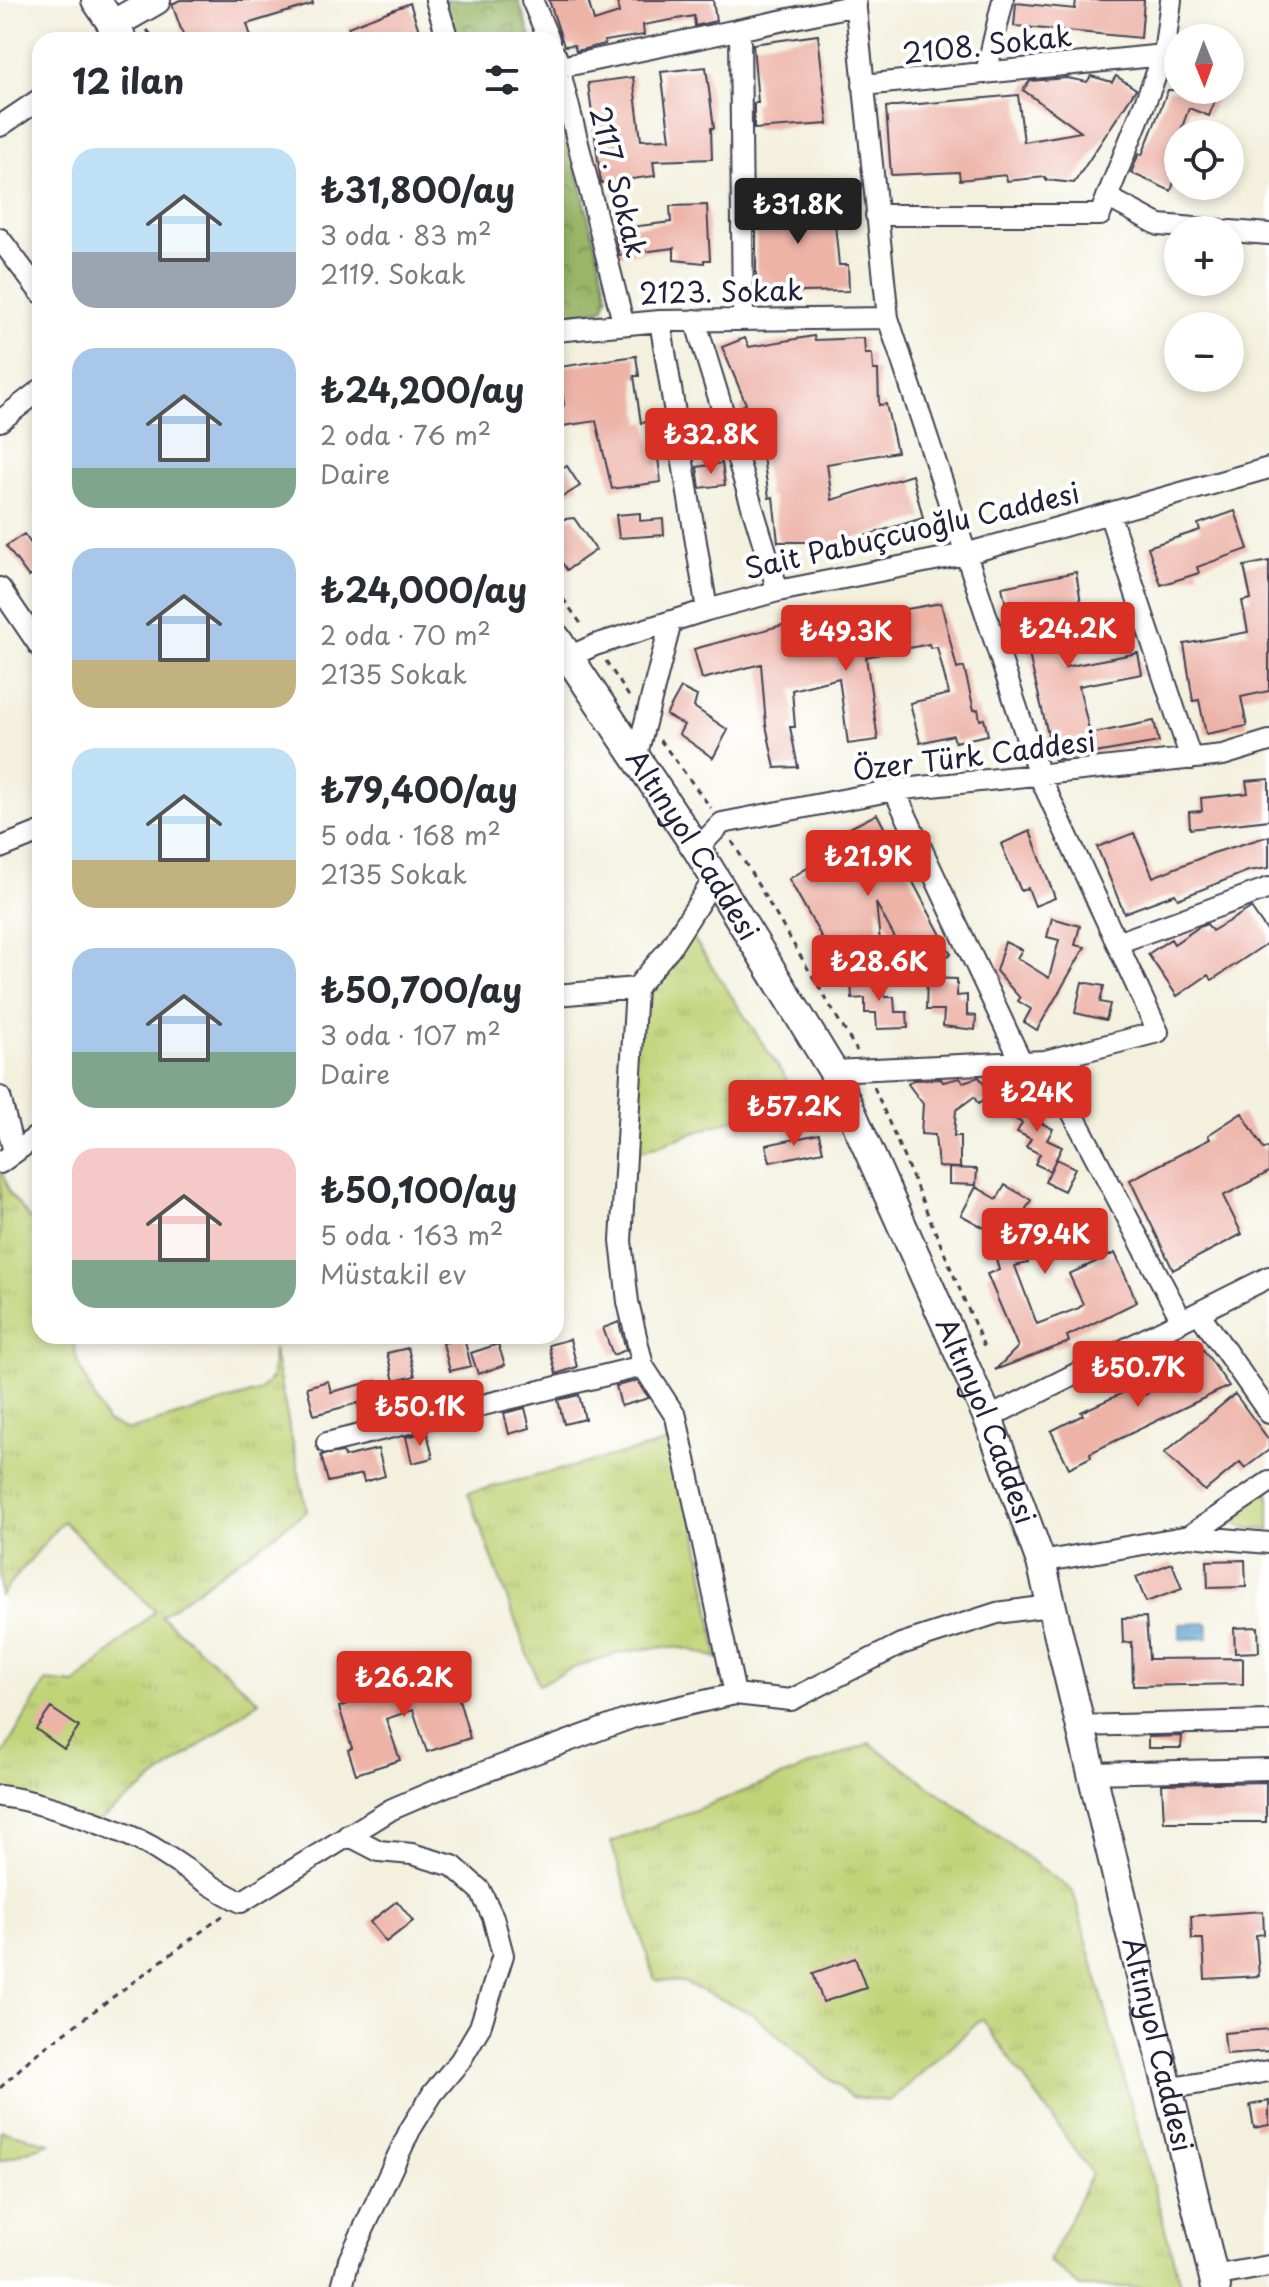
<!DOCTYPE html>
<html lang="tr">
<meta charset="utf-8">
<style>
:root{--surface:#fff;--page:#f2f2f3;--text:#2b2b33;--muted:#7c7c81;--accent:#d93025}
body{margin:0;font-family:"Playpen Sans",sans-serif;background:var(--page);color:var(--text);height:100vh;display:flex;flex-direction:column;font-size:30px;white-space:nowrap}
*{box-sizing:border-box;margin:0}
p{font-size:26px;color:var(--muted)}
.icon{flex:none;width:44px;height:44px;fill:none;stroke:currentColor;stroke-width:2;stroke-linecap:round;stroke-linejoin:round}
.map{position:relative;flex:1;overflow:hidden}
.drawer{position:absolute;left:32px;top:32px;width:532px;height:1312px;display:flex;flex-direction:column;background:var(--surface);border-radius:24px;box-shadow:0 4px 12px #0003}
.drawer>*{flex:none}
.needle{width:52px;rotate:179deg}
.tools{position:absolute;left:1164px;top:24px;display:grid;gap:16px}
.tools a{display:grid;place-items:center;width:80px;height:80px;border-radius:50%;background:var(--surface);box-shadow:0 4px 12px #0003;font-size:40px}
.price{position:absolute;translate:-50% -68px;padding:0 18px;border-radius:8px;background:var(--accent);color:#fff;font-size:26px;line-height:52px;filter:drop-shadow(0 2px 4px #0008)}
.price::after{content:'';position:absolute;left:50%;top:48px;width:24px;height:18px;margin-left:-12px;background:inherit;clip-path:polygon(0 0,100% 0,50% 100%)}
.price.on{background:#222;color:#fff}
ul{padding:0;list-style:none}
li{display:flex;align-items:center;gap:24px;height:200px;padding:0 40px}
li span{display:grid;place-items:center;flex:none;width:224px;height:160px;border-radius:24px;color:#555}
li>.icon{margin-inline-start:auto}
span .icon{width:96px;height:96px;fill:#fffc;stroke-width:1}
li b{font-size:34px}
h2{display:flex;justify-content:space-between;align-items:center;height:96px;padding:0 40px;font-size:34px}
.map>svg:first-child{display:block}
.grass{fill:url(#grass-tufts);stroke:#717a59;stroke-width:2}
.forest{fill:url(#forest-crowns);stroke:#5d6c52;stroke-width:2}
.water{fill:url(#water-ripples);stroke:#406288;stroke-width:2}
.building{fill:#edb3a7}
.lines{fill:none;stroke-linecap:round;stroke-linejoin:round}
.street-casing{stroke:#414153;stroke-width:24}
.secondary-casing{stroke:#414153;stroke-width:32}
.path{stroke:#414153;stroke-width:3;stroke-dasharray:6 6;stroke-linecap:butt}
.street{stroke:#fff;stroke-width:20}
.secondary{stroke:#fff;stroke-width:28}
.labels{text-anchor:middle;stroke-width:8;stroke-linejoin:round;paint-order:stroke}
.street-label{font-size:28px;fill:#22223b;stroke:#fff}
</style>
<div class="map">
<svg width="1269" height="2287" viewBox="0 0 1269 2287">
<defs>
<pattern id="grass-tufts" width="24" height="20" patternUnits="userSpaceOnUse" patternTransform="scale(2)"><rect width="24" height="20" fill="#c0d377"/><path d="M3 7l-1-3M5 7V3M7 7l1-3M15 17l-1-3M17 17v-4M19 17l1-3" fill="none" stroke="#a5b568"/></pattern>
<pattern id="forest-crowns" width="20" height="18" patternUnits="userSpaceOnUse" patternTransform="scale(2)"><rect width="20" height="18" fill="#98b568"/><path d="M2 6a3 3 0 1 1 6 0M12 15a3 3 0 1 1 6 0" fill="none" stroke="#7c9357"/></pattern>
<pattern id="water-ripples" width="26" height="14" patternUnits="userSpaceOnUse" patternTransform="scale(2)"><rect width="26" height="14" fill="#5fa3d4"/><path d="M2 4q2-2 4 0t4 0M15 11q2-2 4 0t4 0" fill="none" stroke="#4e84ad"/></pattern>
</defs>
<rect width="100%" height="100%" fill="#fff"/>
<filter id="ink" filterUnits="userSpaceOnUse"><feTurbulence type="fractalNoise" baseFrequency=".0125" numOctaves="2"/><feDisplacementMap in="SourceGraphic" scale="16" xChannelSelector="R" yChannelSelector="G"/><feConvolveMatrix kernelMatrix="1 2 1 2 8 2 1 2 1" color-interpolation-filters="sRGB"/></filter>
<filter id="wash" filterUnits="userSpaceOnUse"><feTurbulence type="fractalNoise" baseFrequency=".006" numOctaves="4" result="noise"/><feDisplacementMap in="SourceGraphic" scale="32" xChannelSelector="R" yChannelSelector="G"/><feGaussianBlur stdDeviation="1.8" result="paint"/><feColorMatrix in="noise" values="0 0 0 0 0 0 0 0 0 0 0 0 0 0 0 0 0 1.4 0 .05"/><feComposite in="paint" operator="in"/></filter>
<g filter="url(#wash)">
<rect width="100%" height="100%" fill="#f3f0dd"/>
<path class="grass" d="M684,924L798,1097L627,1156L636,988Z
M0,1167L10,1194L40,1231V1336H72L77,1361L106,1422L129,1430L258,1392L272,1378L273,1349L307,1511L161,1616L259,1701L95,1824L0,1796V1759L46,1681L75,1684L155,1611L63,1521L0,1596Z
M681,1439L718,1658C703,1654 684,1646 669,1647C624,1648 578,1663 539,1685L468,1493Z
M1269,1490V1530L1241,1527L1229,1517Z
M870,1743L1073,1891L1181,2287H1080L1049,2261L1092,2174L982,2019L890,2101L851,2097L751,2013L683,1982L655,1980L611,1842Z
M0,2130L50,2143L0,2161Z"/>
<path class="forest" d="M444,0H518L532,40H457Z
M556,84L608,296L603,309L564,316L556,309Z"/>
<path class="water" d="M1208,1623V1638L1180,1639V1624Z"/>
<g id="blocks">
<path class="building" d="M180,0H312L313,4L247,24L252,40H185L172,4Z
M549,0H588L594,21L619,13L617,0H713L716,21L695,26L694,16L643,25L644,35L604,41L605,44L576,51L574,45L564,46Z
M1076,0H1144L1141,38L1014,26L1016,3L1075,9Z
M410,3L422,40H353L348,27Z
M818,35L828,124L754,129V103H758L753,44Z
M706,67L714,128H711L712,159L653,161L655,176L601,183L588,83L633,77L641,140L670,139L661,72Z
M1091,76L1112,82L1116,76L1136,89L1074,183L1046,180L1045,177L1007,181L1006,175L960,180L959,172L891,175L886,107L1018,95L1024,142L1081,132L1023,90L1030,81L1067,78L1087,82Z
M1168,90H1219L1209,116L1189,108L1168,166L1178,170L1171,191L1131,173L1139,153L1142,155Z
M832,193L839,265H848L849,291L756,293V199Z
M707,205L710,260H704V263L674,260V248L619,255L614,229L671,222L670,206Z
M814,336L815,340L864,338L865,354H872L873,370H878L879,405L886,404L897,452L827,464L832,500L912,475L923,518L845,542H778L773,497L769,498L762,450L755,453L748,438L740,407L746,404L722,347L745,338L749,347Z
M636,356L639,376H634L641,423L647,422L653,459L658,458L661,482L612,489L596,421L562,426L560,406L564,405L559,367Z
M722,463L725,485L700,488L697,467Z
M567,466L580,486L556,501V472Z
M1235,511L1248,549L1197,567L1199,573L1161,585L1148,547L1200,530L1198,524Z
M640,513V521L663,519L664,535L619,538L616,515Z
M574,518L596,550L567,570L556,554V520Z
M24,534L40,556V569L29,577L6,546Z
M1269,561V691L1241,697L1247,726L1206,734L1199,700L1193,701L1184,644L1248,632L1242,601L1251,599L1244,566Z
M1076,572L1082,609L1051,614L1065,667L1138,653L1142,674L1079,686L1090,734L1154,721L1159,742L1054,760L1021,621L1010,623L1002,587Z
M941,603L957,669L964,667L974,710L978,709L980,720L984,719L988,735L955,742L953,735L920,743L910,703L949,694L937,647L930,648L929,644L866,657L878,740L848,744L839,678L792,690L795,727H790L798,767L775,768L766,725L761,664L702,679L694,649L831,612L834,622Z
M681,688L697,696L694,707L728,730L713,758L679,734L684,725L666,715Z
M1269,779V820L1190,829L1189,812L1202,811L1201,798L1248,793L1246,781Z
M877,814L951,954L922,969L916,958L908,962L876,903L880,941L843,963L840,958L835,961L789,879L844,846L838,834Z
M1030,831L1055,898L1035,906L1028,888L1021,891L1001,844Z
M1134,833L1153,877L1213,853L1269,836V868L1248,871L1178,899L1175,894L1124,913L1097,847Z
M1251,908L1269,934V942L1212,980L1208,975L1177,996L1148,954L1171,939L1174,944L1199,927L1207,924L1212,931Z
M1052,918L1080,926L1075,945L1085,947L1037,1030L1024,1022L1031,1009L1018,1001L1020,998L996,971L1005,942L1022,950L1017,958L1049,978L1059,940L1047,937Z
M883,977L885,997H894L895,1012H907L908,1028L877,1029L876,1013H865V998L852,999L851,980Z
M927,978L957,979V996L967,995V1015L976,1016L975,1030L943,1026L944,1010H926Z
M1082,982L1104,986L1100,1002L1110,1004L1106,1020L1075,1013Z
M979,1077L991,1095L978,1104L974,1097L956,1110L954,1136H960V1168L938,1167L935,1135L921,1134L923,1104L908,1084L913,1080L941,1079L943,1082L960,1078L963,1082Z
M1007,1080L1037,1097L1031,1106L1044,1112L1039,1122L1053,1129L1047,1140L1062,1147L1056,1159L1075,1168L1064,1191L1045,1182L1056,1159L1050,1171L1035,1164L1040,1154L1026,1147L1031,1139L1017,1132L1022,1123L1008,1115L1014,1106L997,1097Z
M1242,1113L1264,1149L1269,1147V1172L1223,1196L1242,1234L1173,1270L1130,1180L1210,1139L1208,1135Z
M819,1134L823,1151L770,1162L766,1145Z
M949,1168L977,1169L976,1185L949,1184Z
M1005,1185L1031,1200L1010,1237L1033,1232L1034,1237L1088,1212L1095,1226L1054,1245L1025,1249L1028,1263L1015,1266L1037,1324L1079,1308L1083,1304L1069,1274L1115,1253L1137,1302L1067,1336L1069,1342L995,1370L1018,1347L987,1274L999,1270L995,1255L1023,1249L961,1215L976,1187L997,1199Z
M619,1322L626,1350L613,1355L603,1328Z
M464,1338L471,1366L450,1371L443,1343Z
M570,1339L577,1367L556,1374L549,1345Z
M498,1344L505,1365L478,1374L471,1353Z
M1200,1345L1229,1386L1090,1453L1091,1457L1069,1468L1051,1431L1083,1415L1081,1412L1140,1385L1145,1395L1185,1367L1180,1360Z
M408,1348L415,1376L394,1381L387,1353Z
M328,1381L331,1392L375,1381L382,1409L361,1414L358,1403L314,1415L307,1387Z
M637,1381L649,1398L621,1406L616,1386Z
M1235,1394L1269,1440V1450L1245,1468L1240,1462L1205,1491L1164,1453Z
M579,1395L585,1419L564,1424L558,1400Z
M525,1408L530,1428L509,1434L504,1413Z
M427,1432L433,1458L412,1463L406,1437Z
M378,1449L385,1476L364,1482L362,1474L328,1482L321,1455L343,1452L344,1457Z
M1245,1560L1246,1587L1208,1588L1207,1561Z
M1172,1563L1182,1589L1146,1602L1136,1577Z
M1146,1617L1149,1659L1243,1658V1684L1133,1686L1132,1642L1123,1643L1122,1618Z
M1258,1627L1259,1652L1235,1653L1234,1628Z
M450,1668L470,1738L427,1752L413,1710L386,1719L400,1760L356,1774L348,1750L352,1748L339,1707Z
M51,1708L79,1727L64,1749L36,1729Z
M1182,1736L1181,1748H1148V1737Z
M1266,1782V1822H1164L1162,1784Z
M397,1901L413,1921L386,1942L370,1922Z
M1263,1911L1264,1934L1256,1935L1259,1976L1205,1979L1203,1939H1192L1191,1916Z
M855,1958L866,1988L823,2002L813,1973Z
M1269,2029V2051L1226,2054L1224,2033Z
M1269,2101V2125L1254,2128L1250,2105Z"/>
</g>
</g>
<g filter="url(#ink)">
<use href="#blocks" fill-opacity="0" stroke="#414153" stroke-width="2"/>
<g class="lines">
<defs>
<path id="street" d="M436,0L448,40
M532,0L549,40
M740,31L743,319
M556,56L623,322
M556,68L856,5
M986,73L1003,0
M863,85L1164,55
M0,126L40,99
M1107,197L1159,225L1220,230
M876,215H1100L1164,55L1171,0
M1230,231L1269,234
M0,239L40,292
M695,320L778,591
M660,321L707,610
M556,331L660,321L888,318
M0,421L40,390
M1109,513L1191,759
M0,588L40,647
M571,656L595,645L707,610L778,591L965,554L1269,468
M636,758L671,622
M894,790L1021,1061
M0,848L40,832
M697,849L722,823L894,790L1223,755L1269,741
M1117,943L1269,888
M636,988L621,1241L628,1302L643,1366L676,1417L735,1694L791,1700L901,1644L997,1613L1049,1606
M556,995L636,988L670,948L714,879
M1045,1061L1182,1321
M833,1071L1045,1061L1158,1032L1039,775L888,318L855,0
M0,1097L14,1152
M0,1163L40,1134
M1199,1313L1269,1413
M988,1418L1269,1277
M327,1443L643,1366
M1189,1536L1269,1482
M1041,1562L1189,1536L1269,1543
M1078,1726L1269,1721
M1089,1773L1269,1769
M0,1796C37,1800 119,1828 152,1847C182,1865 209,1887 241,1902L392,1809L446,1786L634,1717L735,1694
M1167,2089L1269,2071
M1213,2276L1269,2266
M342,2287L349,2260L410,2130L433,2093L460,2061L480,2027L503,1955L493,1917L480,1890L453,1866L412,1854L379,1851L348,1835"/>
<g id="secondary">
<path d="M96,0L122,39"/>
<path d="M112,25L156,0"/>
<path id="s1" d="M556,638L697,849L833,1071L988,1418L1041,1562L1216,2287"/>
</g>
</defs>
<use href="#street" class="street-casing"/>
<use href="#secondary" class="secondary-casing"/>
<path class="path" d="M147,30L155,40
M556,589L584,628
M606,661L630,698
M660,740L711,808
M732,841L857,1051
M874,1087L985,1349
M0,2088L32,2057L225,1914"/>
<use href="#street" class="street"/>
<use href="#secondary" class="secondary"/>
</g>
</g>
<g class="labels">
<g class="street-label">
<text transform="translate(987 45) rotate(-6)" y="10">2108. Sokak</text>
<text transform="translate(618 182) rotate(76)" y="10">2117. Sokak</text>
<text transform="translate(721 292) rotate(-1)" y="10">2123. Sokak</text>
<text transform="translate(912 531) rotate(-13)" y="10">Sait Pabuçcuoğlu Caddesi</text>
<text transform="translate(974 756) rotate(-7)" y="10">Özer Türk Caddesi</text>
<text dy="10" stroke="none"><textPath href="#s1" startOffset="248">Altınyol Caddesi</textPath></text>
<text dy="10" stroke="none"><textPath href="#s1" startOffset="896">Altınyol Caddesi</textPath></text>
<text dy="10" stroke="none"><textPath href="#s1" startOffset="1544">Altınyol Caddesi</textPath></text>
</g>
</g>
</svg>
<div class="tools">
<a><svg class="needle" viewBox="-14 -14 28 28"><path d="M0-13l5 13h-10z" fill="#e53935"/><path d="M0 13l5-13h-10z" fill="#7c7c81"/></svg></a>
<a><svg class="icon" aria-label="locate" viewBox="0 0 24 24"><circle cx="12" cy="12" r="6"/><path d="M12 2v4M12 18v4M2 12h4M18 12h4"/></svg></a>
<a>+</a>
<a>−</a>
</div>
<b class="price on" style="left:798px;top:246px">₺31.8K</b>
<b class="price" style="left:711px;top:476px">₺32.8K</b>
<b class="price" style="left:1068px;top:670px">₺24.2K</b>
<b class="price" style="left:846px;top:673px">₺49.3K</b>
<b class="price" style="left:868px;top:898px">₺21.9K</b>
<b class="price" style="left:879px;top:1003px">₺28.6K</b>
<b class="price" style="left:1037px;top:1134px">₺24K</b>
<b class="price" style="left:794px;top:1148px">₺57.2K</b>
<b class="price" style="left:1045px;top:1276px">₺79.4K</b>
<b class="price" style="left:1138px;top:1409px">₺50.7K</b>
<b class="price" style="left:420px;top:1448px">₺50.1K</b>
<b class="price" style="left:404px;top:1719px">₺26.2K</b>
<section class="drawer">
<h2>12 ilan<svg class="icon" aria-label="filters" viewBox="0 0 24 24"><path d="M4 7h16M4 17h16"/><circle cx="9" cy="7" r="2"/><circle cx="15" cy="17" r="2"/></svg></h2>
<ul>
<li><span style="background:linear-gradient(#bfe0f5 65%,#9aa5b1 0)"><svg class="icon" aria-label="home" viewBox="0 0 24 24"><path d="M3 11l9-7 9 7M6 9v11h12V9"/></svg></span><div><b>₺31,800/ay</b><p>3 oda · 83 m²</p><p>2119. Sokak</p></div></li>
<li><span style="background:linear-gradient(#a9c7e8 75%,#7fa58c 0)"><svg class="icon" aria-label="home" viewBox="0 0 24 24"><path d="M3 11l9-7 9 7M6 9v11h12V9"/></svg></span><div><b>₺24,200/ay</b><p>2 oda · 76 m²</p><p>Daire</p></div></li>
<li><span style="background:linear-gradient(#a9c7e8 70%,#c2b280 0)"><svg class="icon" aria-label="home" viewBox="0 0 24 24"><path d="M3 11l9-7 9 7M6 9v11h12V9"/></svg></span><div><b>₺24,000/ay</b><p>2 oda · 70 m²</p><p>2135 Sokak</p></div></li>
<li><span style="background:linear-gradient(#bfe0f5 70%,#c2b280 0)"><svg class="icon" aria-label="home" viewBox="0 0 24 24"><path d="M3 11l9-7 9 7M6 9v11h12V9"/></svg></span><div><b>₺79,400/ay</b><p>5 oda · 168 m²</p><p>2135 Sokak</p></div></li>
<li><span style="background:linear-gradient(#a9c7e8 65%,#7fa58c 0)"><svg class="icon" aria-label="home" viewBox="0 0 24 24"><path d="M3 11l9-7 9 7M6 9v11h12V9"/></svg></span><div><b>₺50,700/ay</b><p>3 oda · 107 m²</p><p>Daire</p></div></li>
<li><span style="background:linear-gradient(#f6c9c9 70%,#7fa58c 0)"><svg class="icon" aria-label="home" viewBox="0 0 24 24"><path d="M3 11l9-7 9 7M6 9v11h12V9"/></svg></span><div><b>₺50,100/ay</b><p>5 oda · 163 m²</p><p>Müstakil ev</p></div></li>
</ul>
</section>
</div>
